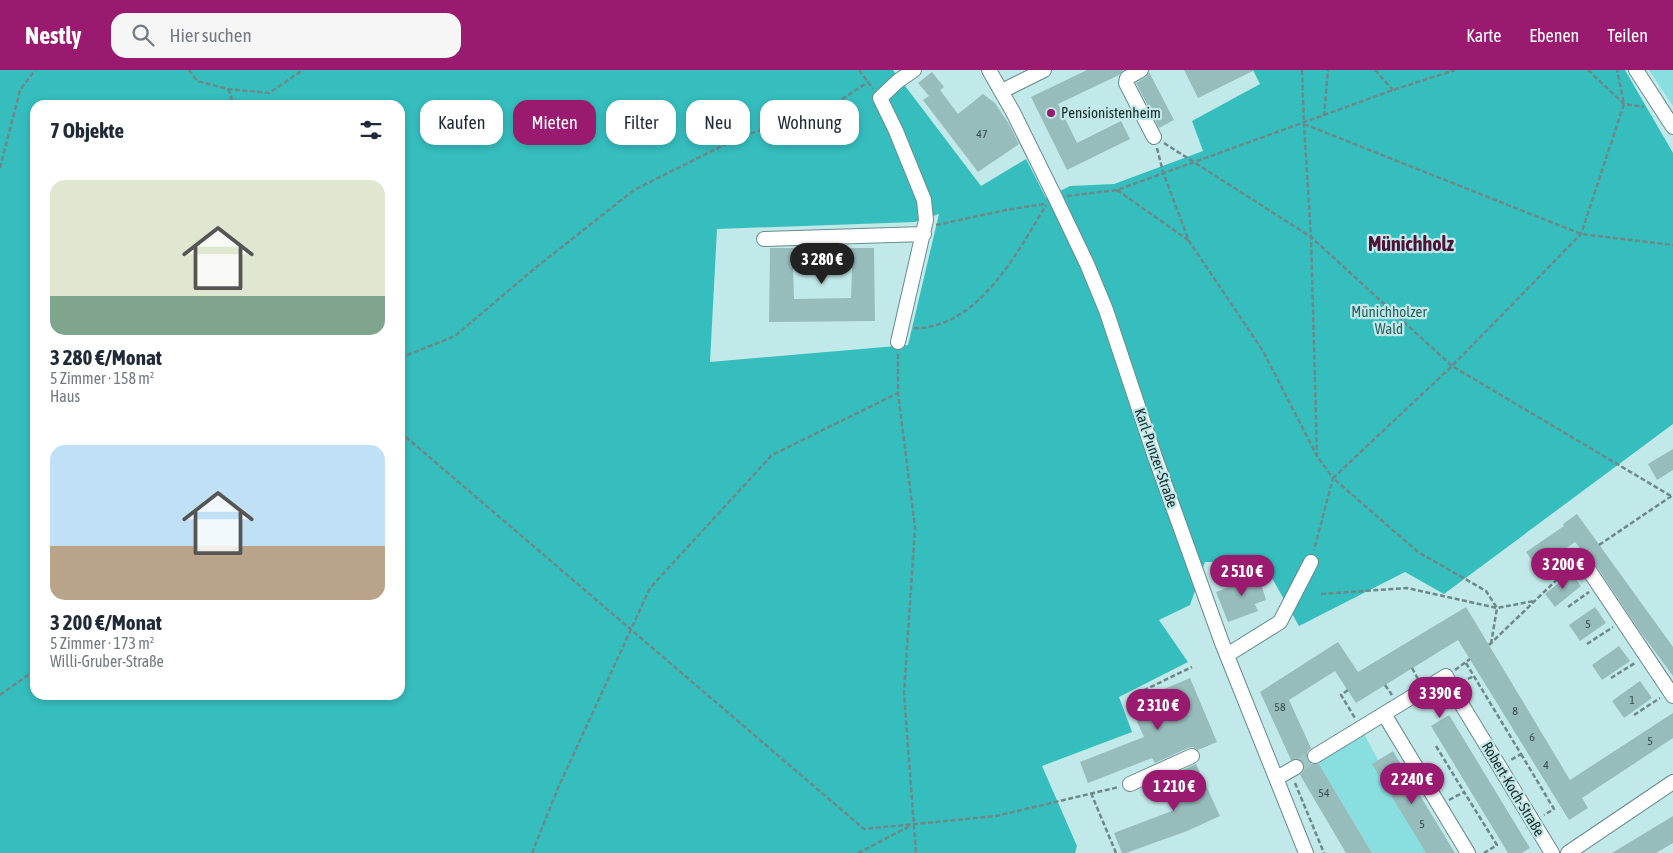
<!DOCTYPE html>
<html lang="de">
<meta charset="utf-8">
<style>
:root{--surface:#fff;--page:#f6f6f7;--text:#1f2937;--muted:#747a83;--accent:#9a1a70}
body{margin:0;font-family:"Asap Condensed",sans-serif;background:var(--page);color:var(--text);height:100vh;display:flex;flex-direction:column;font-size:19px;white-space:nowrap}
*{box-sizing:border-box;margin:0}
p{font-size:16px;color:var(--muted)}
.icon{flex:none;width:28px;height:28px;fill:none;stroke:currentColor;stroke-width:2;stroke-linecap:round;stroke-linejoin:round}
.map{position:relative;flex:1;overflow:hidden}
.sheet{position:absolute;left:30px;top:30px;width:375px;height:600px;display:flex;flex-direction:column;background:var(--surface);border-radius:15px;box-shadow:0 2px 8px #0003}
.sheet>*{flex:none}
.banner{position:absolute;left:420px;top:30px;width:475px;height:45px;display:flex;gap:10px}
.price{position:absolute;translate:-50% -42px;padding:0 11px;border-radius:18px;background:var(--accent);color:#fff;font-size:16px;line-height:32px;filter:drop-shadow(0 1px 2px #0008)}
.price::after{content:'';position:absolute;left:50%;top:30px;width:15px;height:11px;margin-left:-8px;background:inherit;clip-path:polygon(0 0,100% 0,50% 100%)}
.price.selected{background:#222;color:#fff}
ul{padding:0;list-style:none}
li{display:grid;align-content:center;gap:10px;height:265px;padding:0 20px}
li span{display:grid;place-items:center;height:155px;border-radius:15px;color:#555}
li>.icon{margin-inline-start:auto}
span .icon{width:90px;height:90px;fill:#fffc;stroke-width:1}
li b{font-size:21px}
h2{display:flex;justify-content:space-between;align-items:center;height:60px;padding:0 20px;font-size:21px}
.pill{padding:0 18px;border-radius:15px;background:var(--surface);box-shadow:0 2px 8px #0003;font-size:18px;line-height:45px}
.pill.selected{background:var(--accent);color:#fff}
header{display:flex;align-items:center;gap:30px;box-sizing:border-box;height:70px;padding:0 25px;background:var(--accent);color:#fff}
header strong{font-size:24px}
nav{display:flex;gap:28px;margin-inline-start:auto;font-size:18px}
.search{width:350px;height:45px;background:var(--page);display:flex;align-items:center;gap:12px;box-sizing:border-box;padding:0 18px;border-radius:15px;color:var(--muted);font-size:19px}
.map>svg:first-child{display:block}
.green{fill:#89dfdf}
.forest{fill:#36bebf;fill-rule:evenodd}
.building{fill:#96bcbb;fill-rule:evenodd}
.lines{fill:none;stroke-linecap:round;stroke-linejoin:round}
.minor-tunnel{stroke:#a0c3c3;stroke-width:14;stroke-dasharray:14 7;stroke-linecap:butt}
.minor-casing{stroke:#678c8b;stroke-width:16}
.path{stroke:#6d8888;stroke-width:2.5;stroke-dasharray:5 2.5;stroke-linecap:butt}
.minor{stroke:#fff;stroke-width:14}
.poi-dot{fill:#9a1a70;stroke:#c2e9e9;stroke-width:2}
.labels{text-anchor:middle;stroke-width:4.5;stroke-linejoin:round;paint-order:stroke}
.number-label{font-size:12px;fill:#394e4e}
.poi-label{font-size:15px;fill:#1a2929;stroke:#c2e9e9;text-anchor:start}
.park-label{font-size:15px;fill:#2b6161;stroke:#c2e9e9}
.street-label{font-size:15px;fill:#1a2929;stroke:#c2e9e9}
.district-label{font-size:20px;font-weight:bold;fill:#4e1239;stroke:#c2e9e9}
</style>
<header>
<strong>Nestly</strong>
<div class="search"><svg class="icon" aria-label="search" viewBox="0 0 24 24"><circle cx="10" cy="10" r="6"/><path d="M15 15l6 6"/></svg>Hier suchen</div>
<nav><a>Karte</a><a>Ebenen</a><a>Teilen</a></nav>
</header>
<div class="map">
<svg width="1673" height="783" viewBox="0 0 1673 783">
<rect width="100%" height="100%" fill="#c2e9e9"/>
<path class="green" d="M1649,0H1673V36Z
M1361,658L1428,783H1372L1318,692Z"/>
<path class="forest" d="M0,0H893L981,116L1026,89L1046,128L1070,116L1114,114L1203,81L1192,51L1260,14L1253,0H1625L1673,83V354L1444,524L1405,502L1299,556L1263,492H1205L1190,535L1159,550L1188,592L1119,627L1132,662L1042,696L1077,776L1075,783H0ZM35,35H400V625H35ZM939,144L908,275L710,292L717,159L915,152Z"/>
<path class="building" d="M1087,0H1123L1119,5L1058,34L1077,73L1121,51L1130,69L1067,100L1031,27Z
M1184,0H1255L1198,28Z
M932,2L944,17L940,20L958,44L983,24L995,33L1009,54L1019,74L978,102L923,30L929,26L918,13Z
M1149,2L1174,50L1159,58L1136,13L1146,7Z
M770,178H874L875,251L769,252ZM793,197L852,198L851,228L794,229Z
M1673,379V400L1657,410L1648,394Z
M1577,444L1673,577V606L1639,560L1587,482L1580,478L1575,472L1537,498L1526,482L1564,456L1563,454Z
M1257,501L1266,530L1255,534L1258,541L1228,552L1216,522L1245,511L1243,506Z
M1571,503L1581,516L1555,537L1545,524Z
M1466,537L1570,710L1673,643V668L1582,728L1588,738L1569,750L1458,570L1356,633L1335,601L1289,630L1311,678L1307,682V690L1311,694H1319L1372,783H1346L1300,705L1304,701V693L1300,689L1291,690L1260,622L1338,572L1358,602Z
M1595,537L1606,553L1580,571L1569,555Z
M1619,576L1630,591L1602,610L1592,595Z
M1190,608L1217,672L1198,680L1193,677L1188,678L1155,693L1152,688L1088,713L1080,692L1144,667L1129,634Z
M1640,611L1652,628L1624,648L1612,631Z
M1449,645L1530,778L1522,783H1508L1431,656Z
M1393,681L1455,783H1426L1372,694Z
M1196,694L1220,746L1187,761L1126,783H1122L1114,763L1177,739L1163,709Z
M1673,746V773L1656,783H1612Z"/>
<g class="lines">
<path class="minor-tunnel" d="M1296,697L1315,686"/>
<defs>
<path id="minor" d="M989,0L1013,42L1055,127L1087,194L1106,240L1155,387L1222,573L1306,783
M1141,0L1127,8L1126,13L1154,67
M1636,0L1673,57
M1002,21L1044,0
M764,169L924,164
M898,272L926,150L924,130L896,61L880,28L898,11L914,0
M1580,487L1673,626
M1227,585L1280,552L1311,492
M1384,644L1468,783
M1315,686L1446,606L1451,617L1552,783
M1277,708L1296,697
M1130,714L1192,686
M1568,783L1673,712"/>
</defs>
<use href="#minor" class="minor-casing"/>
<path class="path" d="M189,0L197,11L228,19L269,23L303,0
M859,0L873,19
M1302,0L1304,54L1311,167L1317,385
M1375,0L1393,20
M1588,0L1624,34L1644,37
M228,19L234,35
M1324,46L1328,0
M1304,54L1581,164L1673,175
M1164,73L1311,167L1452,296L1671,426
M1157,78L1163,102L1189,171L1263,281L1317,386L1333,408L1314,480
M0,98L20,20L35,0
M1117,120L1188,170
M1067,126L1117,120L1393,20L1455,0
M936,155L1006,140L1044,134
M914,258C922,259 928,257 936,255C986,242 1021,177 1046,135
M898,284V323L915,458L904,623L916,783
M400,288L455,266L534,199L634,120L736,69L838,32L868,12
M400,362L864,759L996,746L1119,717
M1599,475L1673,425
M1321,524L1407,518L1497,538L1534,531
M1568,537L1589,522
M1491,574L1497,538L1486,521L1418,482L1333,408L1452,296L1581,164L1624,34L1617,0
M1587,574L1613,557
M1489,575L1571,496
M1466,593L1521,684L1509,691
M1412,598L1418,609
M1455,600L1470,589
M1611,608L1635,593
M1461,612L1474,606
M1385,615L1392,625
M1348,620L1341,625L1355,648
M0,625L35,600
M1130,627L1192,597
M1634,645L1660,628
M1436,676L1464,722
M1521,684L1554,739L1544,745
M1295,713L1324,783
M1091,723L1116,783
M1449,730L1464,722L1497,775L1484,783
M532,783L558,718L650,518L772,385L898,323
M858,783L910,756"/>
<use href="#minor" class="minor"/>
</g>
<circle class="poi-dot" cx="1051" cy="43" r="5"/>
<g class="labels">
<g class="number-label">
<text x="982" y="68">47</text>
<text x="1588" y="558">5</text>
<text x="1632" y="634">1</text>
<text x="1280" y="641">58</text>
<text x="1515" y="645">8</text>
<text x="1532" y="671">6</text>
<text x="1650" y="675">5</text>
<text x="1546" y="699">4</text>
<text x="1324" y="727">54</text>
<text x="1422" y="758">5</text>
</g>
<g class="poi-label">
<text x="1061" y="48">Pensionistenheim</text>
</g>
<g class="park-label">
<text x="1389" y="247">Münichholzer<tspan x="1389" dy="17">Wald</tspan></text>
</g>
<g class="street-label">
<text transform="translate(1156 388) rotate(71)" y="5">Karl-Punzer-Straße</text>
<text transform="translate(1513 719) rotate(59)" y="5">Robert-Koch-Straße</text>
</g>
<g class="district-label">
<text x="1411" y="181">Münichholz</text>
</g>
</g>
</svg>
<b class="price selected" style="left:822px;top:215px">3 280 €</b>
<b class="price" style="left:1563px;top:520px">3 200 €</b>
<b class="price" style="left:1242px;top:527px">2 510 €</b>
<b class="price" style="left:1440px;top:649px">3 390 €</b>
<b class="price" style="left:1158px;top:661px">2 310 €</b>
<b class="price" style="left:1412px;top:735px">2 240 €</b>
<b class="price" style="left:1174px;top:742px">1 210 €</b>
<div class="banner">
<a class="pill">Kaufen</a>
<a class="pill selected">Mieten</a>
<a class="pill">Filter</a>
<a class="pill">Neu</a>
<a class="pill">Wohnung</a>
</div>
<section class="sheet">
<h2>7 Objekte<svg class="icon" aria-label="filters" viewBox="0 0 24 24"><path d="M4 7h16M4 17h16"/><circle cx="9" cy="7" r="2"/><circle cx="15" cy="17" r="2"/></svg></h2>
<ul>
<li><span style="background:linear-gradient(#dfe7d0 75%,#7fa58c 0)"><svg class="icon" aria-label="home" viewBox="0 0 24 24"><path d="M3 11l9-7 9 7M6 9v11h12V9"/></svg></span><div><b>3 280 €/Monat</b><p>5 Zimmer · 158 m²</p><p>Haus</p></div></li>
<li><span style="background:linear-gradient(#bfe0f5 65%,#b9a48a 0)"><svg class="icon" aria-label="home" viewBox="0 0 24 24"><path d="M3 11l9-7 9 7M6 9v11h12V9"/></svg></span><div><b>3 200 €/Monat</b><p>5 Zimmer · 173 m²</p><p>Willi-Gruber-Straße</p></div></li>
</ul>
</section>
</div>
